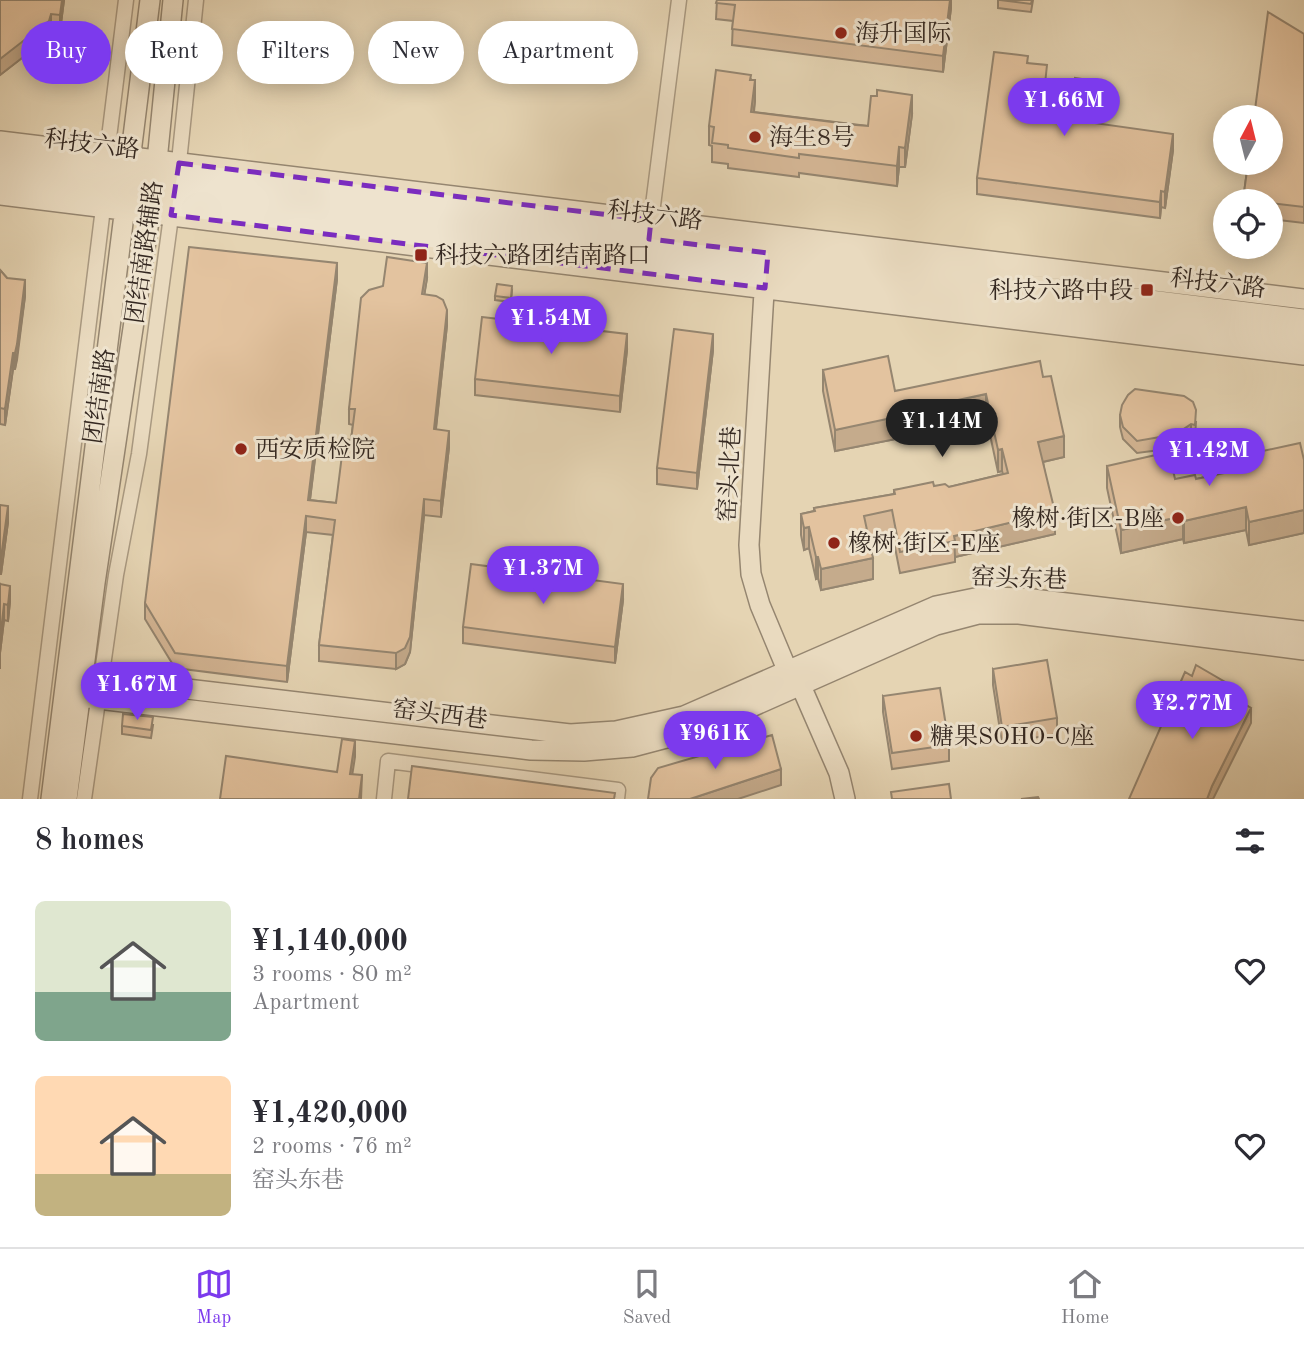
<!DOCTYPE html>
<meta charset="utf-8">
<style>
:root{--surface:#fff;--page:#f2f2f3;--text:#2b2b33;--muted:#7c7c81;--line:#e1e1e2;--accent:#7c3aed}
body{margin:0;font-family:"Old Standard TT","Noto Serif SC",serif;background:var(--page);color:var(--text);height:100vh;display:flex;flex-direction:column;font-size:26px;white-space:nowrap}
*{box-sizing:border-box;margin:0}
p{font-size:23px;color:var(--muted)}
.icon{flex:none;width:38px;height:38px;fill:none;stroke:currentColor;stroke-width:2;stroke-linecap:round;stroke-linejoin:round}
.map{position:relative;height:799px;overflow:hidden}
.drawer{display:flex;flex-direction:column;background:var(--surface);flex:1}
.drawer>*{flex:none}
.guide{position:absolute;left:21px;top:21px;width:700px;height:63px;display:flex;gap:14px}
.needle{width:46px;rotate:7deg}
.buttons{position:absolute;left:1213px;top:105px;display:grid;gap:14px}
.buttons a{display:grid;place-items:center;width:70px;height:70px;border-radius:50%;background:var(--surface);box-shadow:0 4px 18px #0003;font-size:35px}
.price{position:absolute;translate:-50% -60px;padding:0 16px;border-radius:24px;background:var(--accent);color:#fff;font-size:23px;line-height:46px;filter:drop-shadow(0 2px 4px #0008)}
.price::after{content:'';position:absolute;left:50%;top:42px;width:21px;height:16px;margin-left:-10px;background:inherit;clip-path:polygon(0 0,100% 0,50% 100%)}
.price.selected{background:#222;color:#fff}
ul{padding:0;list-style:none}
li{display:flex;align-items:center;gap:21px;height:175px;padding:0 35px}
li span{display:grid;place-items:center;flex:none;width:196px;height:140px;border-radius:10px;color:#555}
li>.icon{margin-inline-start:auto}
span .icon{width:84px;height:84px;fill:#fffc;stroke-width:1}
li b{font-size:30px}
h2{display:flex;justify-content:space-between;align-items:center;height:84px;padding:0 35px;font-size:30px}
.chip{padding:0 24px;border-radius:32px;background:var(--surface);box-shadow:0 4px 18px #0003;font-size:24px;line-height:63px}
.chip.selected{background:var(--accent);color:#fff}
.menu{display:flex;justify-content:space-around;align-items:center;height:98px;border-top:2px solid var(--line);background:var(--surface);font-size:19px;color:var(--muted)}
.menu a{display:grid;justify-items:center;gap:4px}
.menu .selected{color:var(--accent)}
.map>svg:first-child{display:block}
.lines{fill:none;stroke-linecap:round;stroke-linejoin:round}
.street-casing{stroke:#605346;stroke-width:17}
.secondary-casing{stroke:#342821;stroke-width:22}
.street{stroke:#eee3ce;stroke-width:14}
.secondary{stroke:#eee3ce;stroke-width:19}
.wall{fill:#c29674;stroke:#342821;stroke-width:2}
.shaded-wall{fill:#9e7a5e;stroke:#342821;stroke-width:2}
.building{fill:#e1af87;stroke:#342821;stroke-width:2}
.marked{fill:none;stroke:#7b2cbf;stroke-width:5;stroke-dasharray:14 9;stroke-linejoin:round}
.poi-dot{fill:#8f2418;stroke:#eee3ce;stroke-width:2.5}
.labels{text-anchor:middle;stroke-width:6;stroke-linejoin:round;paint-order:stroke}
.poi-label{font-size:24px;fill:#342821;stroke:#eee3ce;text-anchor:start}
.street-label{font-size:24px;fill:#342821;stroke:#eee3ce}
</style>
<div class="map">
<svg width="1304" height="799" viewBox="0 0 1304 799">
<rect width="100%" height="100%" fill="#e5d4b3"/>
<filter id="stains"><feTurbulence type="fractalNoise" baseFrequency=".00286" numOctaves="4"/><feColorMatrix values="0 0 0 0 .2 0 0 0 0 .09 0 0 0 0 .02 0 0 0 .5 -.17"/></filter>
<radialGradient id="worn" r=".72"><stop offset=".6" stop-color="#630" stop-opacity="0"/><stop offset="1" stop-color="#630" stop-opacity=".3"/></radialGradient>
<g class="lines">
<defs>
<path id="street" d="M106,162L126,0
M178,171L196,0
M650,229L679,0
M30,799L104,200
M84,799L116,575L139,454L172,209
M384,799L388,761L618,790L617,799"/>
<path id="secondary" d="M0,141L1304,299
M0,158L1304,319
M129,169L150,0
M156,171L173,0
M0,176L1304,336
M0,195L1304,355
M765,275L749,545L751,574L760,605L788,672L801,686L839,773L845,799
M67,675L570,734L616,731L684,716L936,606L980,597L1024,598L1304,631
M64,695L531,750L584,751L632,747L704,728L936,625L978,614H1019L1304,650
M51,799L126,199
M67,799L95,583L152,201"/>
</defs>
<use href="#street" class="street-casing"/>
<use href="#secondary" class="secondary-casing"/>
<use href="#street" class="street"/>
<use href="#secondary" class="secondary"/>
</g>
<path class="wall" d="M0,0H64L60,31L51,30L49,37L0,75Z
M717,0H951V8L943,72L732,45L733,21L716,19Z
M998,0H1033L1031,12L998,8Z
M1304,34V223L1270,219V201H1243L1248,163Z
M1028,63L1047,84L1089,88L1098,118L1097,124L1173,150L1165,208L1161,207L1160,218L977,194V178Z
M751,80L755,100L754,112L868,126L912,114L905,167H899L897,186L799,173V177L728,168V164L712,162V146L709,145V126Z
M0,270L7,278L25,296L17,360L15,369H13L5,425L0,424Z
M427,278L424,295L447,325L436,429L449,447L441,517L424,515L410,652L405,664L396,669L319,661V645L333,535L306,532L287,682L175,668L145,619V603L337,279L310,500L336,503L351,440L353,425L349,424V409L383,286Z
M512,290L511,302L495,300V296Z
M627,350L620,412L475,395V379Z
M713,350L697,489L657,484V468Z
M823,370L895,391L1043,377L1064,457L1043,462L1055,534L955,557V562L900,573L892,532L869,536L873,579L821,590L818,578L816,579L809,548L804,550L801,535V514L814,511V508L894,494V490L934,486L949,487L1003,474L1002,471L998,472L986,416L916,430L901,434V438L835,451L823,391Z
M1120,415L1196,422L1195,437L1191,436L1182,442L1170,444L1160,450L1137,453L1123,439L1120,427Z
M1235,457L1304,460V533L1249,545L1246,530L1184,543L1183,539L1121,553L1107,488V466L1175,479H1196L1235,471Z
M0,505L8,522L1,574H0Z
M0,584L10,601L8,621L4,620L0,653V669Z
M623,600L615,663L463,643V627Z
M993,669L1057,718V734L1002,743L993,685Z
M883,696L949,745V761L892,769L883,712Z
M153,725L151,738L122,734V726Z"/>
<path class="shaded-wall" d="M62,0H64L60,31V15Z
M950,0H951V8L943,72V56Z
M51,14V30L49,37L0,75V59Z
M755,80V100L751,131V112Z
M912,95V114L905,167V148Z
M1098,103V118L1094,139V123Z
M1173,134V150L1165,208V192Z
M899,147V167L897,186V166Z
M1161,191V207L1160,218V202Z
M337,263V279L308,515V500Z
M427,263V278L422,310V294Z
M25,280V296L15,369V353Z
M447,310V325L434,445V429Z
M627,334V350L620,412V396Z
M713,334V350L697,489V473Z
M13,353V369L5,425V409Z
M986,394V416L916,430L901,434V438L835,451V430L916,409Z
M1191,424V436L1182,442V430Z
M449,431V447L441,517V501Z
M1170,432V444L1160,450V437Z
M1064,436V457L1038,463V442Z
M1002,449V471L998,472V450Z
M424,499V515L410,652L405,664L396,669V653Z
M8,506V522L1,574V558Z
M1246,507V530L1184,543V521Z
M1304,510V533L1249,545V522Z
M1055,512V534L955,557L954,536Z
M306,516V532L287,682V666Z
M1183,516V539L1121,553V530Z
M809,527V548L804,550V528Z
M816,557H818V578L816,579Z
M873,558V579L821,590V569Z
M623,584V600L615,663V647Z
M10,586V601L8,621V605Z
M4,604V620L0,653V669V640Z
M1251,708V723L1213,799H1207L1212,786Z
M355,741V757L350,789V774Z
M781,769V785L738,799H690Z
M362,775L361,799H359Z"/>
<path class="building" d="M0,0H62L60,15L51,14L49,21L0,59Z
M717,0H950L943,56L732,29L735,5L716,3Z
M1000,0H1032L1031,4Z
M1268,12L1304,34V207L1270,203V201L1243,200L1248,163H1270V117H1254Z
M994,52L1028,56L1027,63L1047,65L1045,84L1074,87L1075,78L1089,80L1088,87L1095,93L1098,103L1094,123L1173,134L1165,192L1161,191L1160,202L977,178Z
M716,70L751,75L750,80H755L751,112L856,125L868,126L871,96H877V90L912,95L905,148L899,147L897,166L799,154V158L728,148V145L712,143L714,127L709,126Z
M189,247L337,263L308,500L336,503L344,439L351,440L355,409H349L361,298L369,290L383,286L387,257L427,263L422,294L436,296L443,300L447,310L434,429L449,431L441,501L424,499L410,637L405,648L396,653L319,645L335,520L306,516L287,666L175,653L145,603Z
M0,270L7,278L25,280L17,344L15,353H13L5,409L0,408Z
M497,284L512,286L511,298L495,296Z
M482,317L627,334L620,396L475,379Z
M674,329L713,334L697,473L657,468Z
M888,356L895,391L1040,361L1043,377L1051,376L1064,436L1038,442L1055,512L954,536L955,541L900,552L892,510L864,516L873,558L821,569L818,557H816L809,527L804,528L801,514L815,511L814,508L895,494L894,490L933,482L934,486L945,484L949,487L1008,473L1002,449L998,450L986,394L916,409L900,413L901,416L835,430L823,370Z
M1135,389L1184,396L1193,402L1196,410L1195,425L1191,424L1182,430L1170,432L1160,437L1137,441L1123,427L1120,415L1122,405L1128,395Z
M1300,443L1304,460V510L1249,522L1246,507L1184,521L1183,516L1121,530L1107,466L1169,452L1175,479L1195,475L1196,479L1238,470L1235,457Z
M0,505L8,506L1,558H0Z
M471,564L623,584L615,647L463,627Z
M0,584L10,586L8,605L4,604L0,640Z
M1047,660L1057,718L1002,727L993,669Z
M1196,665L1225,682L1221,690L1251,708L1212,786L1207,799H1129L1185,672L1192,676Z
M940,688L949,745L892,753L883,696Z
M123,714L153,717L151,730L122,726Z
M772,735L781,769L690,799H648L651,778L658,768Z
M342,739L355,741L350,774L362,775L359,799H220L226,756L337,772Z
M412,766L615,793L614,799H408Z
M949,784L951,799H892L891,792Z
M1038,797L1039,799H1021Z"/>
<path d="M0 0H1304V799H0ZM179,163L651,220L649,239L768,253L765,288L171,215Z" fill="#e5d4b3" fill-opacity=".55" fill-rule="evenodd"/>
<path class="marked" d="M179,163L651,220L649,239L768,253L765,288L171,215Z"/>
<g class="poi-dot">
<circle cx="841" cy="33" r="7"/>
<circle cx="755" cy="137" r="7"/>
<rect x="414" y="248" width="14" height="14" rx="3.5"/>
<rect x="1140" y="283" width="14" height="14" rx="3.5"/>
<circle cx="241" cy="449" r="7"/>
<circle cx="1178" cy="518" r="7"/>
<circle cx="834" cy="543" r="7"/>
<circle cx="916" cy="736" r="7"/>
</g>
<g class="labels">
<g class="poi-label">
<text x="855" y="41">海升国际</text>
<text x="769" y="145">海生8号</text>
<text x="435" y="263">科技六路团结南路口</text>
<text x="1133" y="298" text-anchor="end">科技六路中段</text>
<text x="255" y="457">西安质检院</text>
<text x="1164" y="526" text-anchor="end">橡树·街区-B座</text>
<text x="848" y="551">橡树·街区-E座</text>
<text x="930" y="744">糖果SOHO-C座</text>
</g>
<g class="street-label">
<text transform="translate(92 144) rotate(7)" y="8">科技六路</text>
<text transform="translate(655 215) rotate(7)" y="8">科技六路</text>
<text transform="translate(144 252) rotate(-82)" y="8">团结南路辅路</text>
<text transform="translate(1218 283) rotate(7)" y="8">科技六路</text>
<text transform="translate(99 396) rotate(-82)" y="8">团结南路</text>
<text transform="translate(729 474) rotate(-87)" y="8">窑头北巷</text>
<text transform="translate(1019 578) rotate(2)" y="8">窑头东巷</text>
<text transform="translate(440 714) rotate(7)" y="8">窑头西巷</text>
</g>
</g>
<rect width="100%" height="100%" filter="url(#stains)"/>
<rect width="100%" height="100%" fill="url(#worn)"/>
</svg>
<div class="buttons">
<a><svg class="needle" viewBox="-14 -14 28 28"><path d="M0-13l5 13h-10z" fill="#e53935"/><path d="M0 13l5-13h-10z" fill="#7c7c81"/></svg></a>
<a><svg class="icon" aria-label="locate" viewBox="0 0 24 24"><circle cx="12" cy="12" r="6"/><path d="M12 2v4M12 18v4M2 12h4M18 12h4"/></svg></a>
</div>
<b class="price" style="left:1064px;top:138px">¥1.66M</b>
<b class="price" style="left:551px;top:356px">¥1.54M</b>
<b class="price selected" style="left:942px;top:459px">¥1.14M</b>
<b class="price" style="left:1209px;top:488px">¥1.42M</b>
<b class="price" style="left:543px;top:606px">¥1.37M</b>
<b class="price" style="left:137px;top:722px">¥1.67M</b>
<b class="price" style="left:1192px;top:741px">¥2.77M</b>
<b class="price" style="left:715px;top:771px">¥961K</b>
<div class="guide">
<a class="chip selected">Buy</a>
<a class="chip">Rent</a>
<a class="chip">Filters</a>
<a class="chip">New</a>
<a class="chip">Apartment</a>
</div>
</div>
<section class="drawer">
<h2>8 homes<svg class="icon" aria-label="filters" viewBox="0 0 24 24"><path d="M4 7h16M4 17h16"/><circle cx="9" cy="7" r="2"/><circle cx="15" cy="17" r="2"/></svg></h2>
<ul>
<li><span style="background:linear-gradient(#dfe7d0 65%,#7fa58c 0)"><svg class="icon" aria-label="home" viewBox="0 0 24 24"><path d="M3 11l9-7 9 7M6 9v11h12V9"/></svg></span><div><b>¥1,140,000</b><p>3 rooms · 80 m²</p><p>Apartment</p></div><svg class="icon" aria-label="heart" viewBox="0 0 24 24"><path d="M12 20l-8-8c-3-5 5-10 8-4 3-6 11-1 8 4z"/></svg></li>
<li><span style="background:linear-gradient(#ffd9b3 70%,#c2b280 0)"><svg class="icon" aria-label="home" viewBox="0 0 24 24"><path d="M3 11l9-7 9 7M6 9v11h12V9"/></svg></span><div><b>¥1,420,000</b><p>2 rooms · 76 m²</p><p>窑头东巷</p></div><svg class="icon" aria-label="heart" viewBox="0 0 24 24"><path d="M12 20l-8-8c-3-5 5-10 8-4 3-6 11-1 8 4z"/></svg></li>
</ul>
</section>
<nav class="menu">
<a class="selected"><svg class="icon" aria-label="map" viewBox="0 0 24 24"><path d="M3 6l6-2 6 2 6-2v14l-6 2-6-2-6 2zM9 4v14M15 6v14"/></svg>Map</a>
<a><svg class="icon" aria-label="saved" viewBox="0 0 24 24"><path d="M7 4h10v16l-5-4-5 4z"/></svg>Saved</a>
<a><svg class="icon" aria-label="home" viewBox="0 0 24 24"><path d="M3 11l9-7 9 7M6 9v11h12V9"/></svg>Home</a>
</nav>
